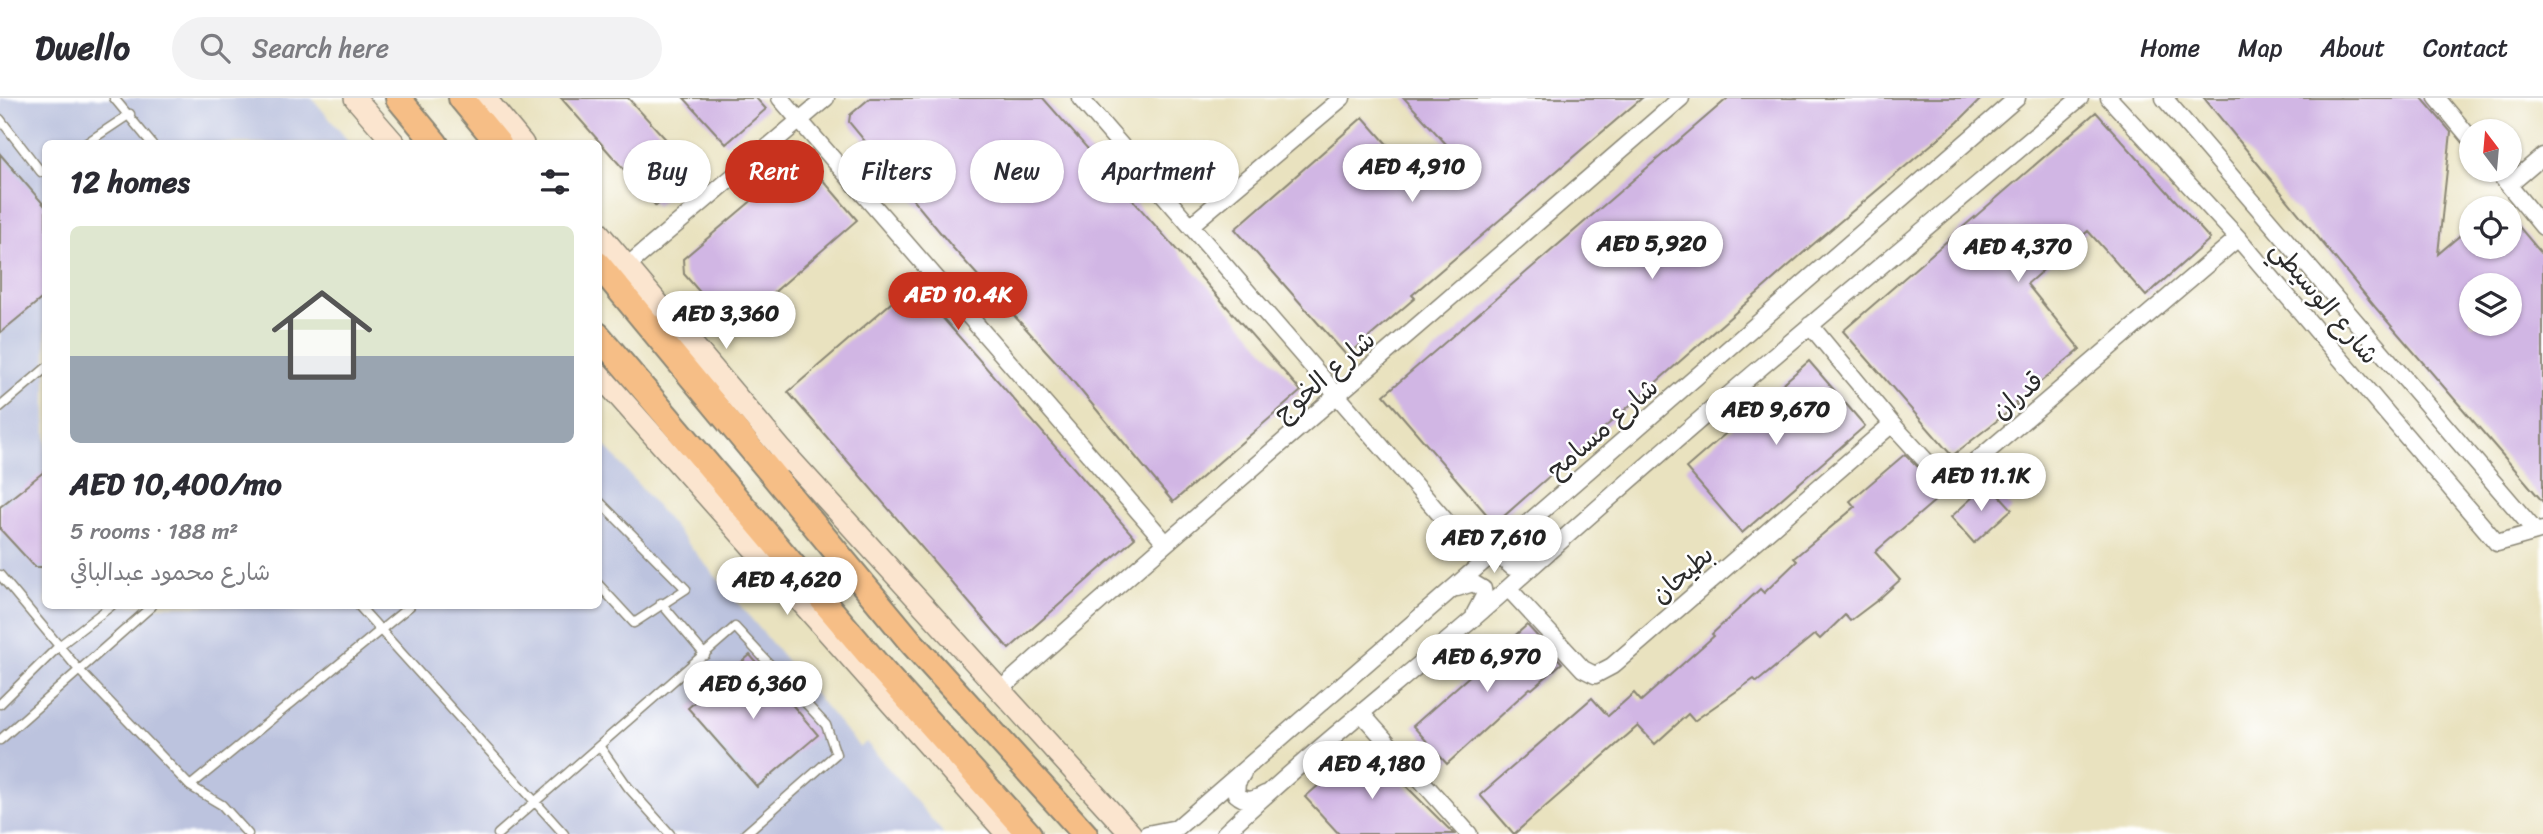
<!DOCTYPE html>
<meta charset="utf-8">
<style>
:root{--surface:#fff;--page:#f2f2f3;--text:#2b2b33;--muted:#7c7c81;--line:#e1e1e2;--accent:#c8321e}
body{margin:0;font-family:Sriracha,"Playpen Sans Arabic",sans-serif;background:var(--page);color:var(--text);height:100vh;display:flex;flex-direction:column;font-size:26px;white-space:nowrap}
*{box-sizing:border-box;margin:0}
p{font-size:23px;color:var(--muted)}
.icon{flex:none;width:38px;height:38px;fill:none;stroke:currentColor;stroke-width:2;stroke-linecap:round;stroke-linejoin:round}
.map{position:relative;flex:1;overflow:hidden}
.panel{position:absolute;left:42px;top:42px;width:560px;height:469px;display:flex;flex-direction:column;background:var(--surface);border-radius:10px;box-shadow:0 2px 5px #0004}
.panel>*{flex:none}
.hud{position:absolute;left:623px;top:42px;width:665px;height:63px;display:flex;gap:14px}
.needle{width:46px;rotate:344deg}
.fabs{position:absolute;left:2459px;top:21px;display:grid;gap:14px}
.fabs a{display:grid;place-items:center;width:63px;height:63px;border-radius:50%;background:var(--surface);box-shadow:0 2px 5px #0004;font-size:35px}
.price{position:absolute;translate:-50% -60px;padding:0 16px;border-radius:24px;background:#fff;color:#222;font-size:23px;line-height:46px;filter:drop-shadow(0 2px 4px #0008)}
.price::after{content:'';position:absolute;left:50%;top:42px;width:21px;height:16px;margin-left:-10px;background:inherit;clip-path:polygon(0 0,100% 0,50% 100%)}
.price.on{background:var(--accent);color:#fff}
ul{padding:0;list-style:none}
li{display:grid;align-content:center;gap:14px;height:371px;padding:0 28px}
li span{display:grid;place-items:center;height:217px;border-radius:10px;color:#555}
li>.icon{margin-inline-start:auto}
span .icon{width:126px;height:126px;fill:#fffc;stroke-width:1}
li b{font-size:30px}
h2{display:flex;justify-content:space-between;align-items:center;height:84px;padding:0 28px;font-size:30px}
.chip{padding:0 24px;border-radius:32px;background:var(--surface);box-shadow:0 2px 5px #0004;font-size:24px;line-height:63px}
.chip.on{background:var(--accent);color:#fff}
header{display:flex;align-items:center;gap:42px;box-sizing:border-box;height:98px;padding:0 35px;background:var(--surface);border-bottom:2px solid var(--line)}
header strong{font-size:33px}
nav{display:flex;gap:38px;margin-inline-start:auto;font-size:24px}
.search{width:490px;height:63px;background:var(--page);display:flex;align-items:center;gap:18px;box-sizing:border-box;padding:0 24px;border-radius:38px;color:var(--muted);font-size:26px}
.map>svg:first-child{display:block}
.industrial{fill:#bcc3de}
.building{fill:#d1b6e4;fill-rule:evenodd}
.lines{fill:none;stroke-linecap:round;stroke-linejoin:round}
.lane-casing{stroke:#8a8675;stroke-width:11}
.street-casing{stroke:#8a8675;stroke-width:19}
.secondary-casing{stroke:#8a8675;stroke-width:24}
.primary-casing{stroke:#8a8675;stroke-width:28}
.lane{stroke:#fff;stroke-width:8}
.street{stroke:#fff;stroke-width:16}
.secondary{stroke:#fbe5cf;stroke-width:21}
.primary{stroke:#f6be86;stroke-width:24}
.labels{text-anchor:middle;stroke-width:5;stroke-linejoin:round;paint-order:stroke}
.street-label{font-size:26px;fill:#2b2b2b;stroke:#fff}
</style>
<header>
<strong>Dwello</strong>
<div class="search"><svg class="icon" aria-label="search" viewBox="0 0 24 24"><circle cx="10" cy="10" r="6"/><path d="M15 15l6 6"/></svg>Search here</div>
<nav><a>Home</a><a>Map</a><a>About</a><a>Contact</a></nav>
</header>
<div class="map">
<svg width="2543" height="736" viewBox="0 0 2543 736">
<rect width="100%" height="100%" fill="#fff"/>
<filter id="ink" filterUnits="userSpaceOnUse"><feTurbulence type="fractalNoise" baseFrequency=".0143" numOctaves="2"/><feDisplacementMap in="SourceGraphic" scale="14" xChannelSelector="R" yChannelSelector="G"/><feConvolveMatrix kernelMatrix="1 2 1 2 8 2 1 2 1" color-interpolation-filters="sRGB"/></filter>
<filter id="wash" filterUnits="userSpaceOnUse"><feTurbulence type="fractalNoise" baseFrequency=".00686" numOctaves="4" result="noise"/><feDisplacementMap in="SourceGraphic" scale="28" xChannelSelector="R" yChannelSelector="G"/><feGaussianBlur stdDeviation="1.57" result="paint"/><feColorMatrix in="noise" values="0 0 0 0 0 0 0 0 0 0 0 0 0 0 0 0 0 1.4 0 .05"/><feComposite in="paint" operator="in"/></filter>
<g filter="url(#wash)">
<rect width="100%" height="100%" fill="#e9e2bf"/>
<path class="industrial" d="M0,0H312L350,45L46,46V508H598L599,340L860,650L866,644L944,736H0Z"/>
<g id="blocks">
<path class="building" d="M561,0H628L695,73L656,108Z
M684,0H756L766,11L726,46Z
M870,0H1043L1301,293L1173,404L1067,276L953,150L849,24L850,17Z
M1404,0H1642L1412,197L1415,200L1347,258L1235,131L1363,19L1423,87L1457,58Z
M1728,0H1982L1958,24L1810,149L1495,426L1384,297Z
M2204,0H2422L2451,34L2438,156L2471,128V149H2510V118L2543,157V404L2375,209ZM2471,187H2510V226H2471Z
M2096,14L2210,141L2146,198L2088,133L2027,186L2080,251L2015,305L2017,307L1952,358L1843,233Z
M0,56L46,109V197L0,235Z
M795,66L810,67L857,122L732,231L684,176L683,161Z
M913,186L1135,440L1009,551L788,294Z
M1809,263L1865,328L1742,435L1686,370Z
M1905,356L1944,395L1875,454L1900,482L1879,501L1850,523L1845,517L1820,541L1815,536L1757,584L1754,581L1694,623L1688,616L1655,646L1638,628L1514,736L1480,697L1592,600L1608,618L1634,595L1641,603L1714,538L1712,536L1760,491L1764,495L1797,463L1794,460L1855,409L1850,403Z
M46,372V469H35L0,431V409Z
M1988,385L2012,411L1974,445L1951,419Z
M1527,527L1562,565L1532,591L1530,590L1447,666L1413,628Z
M750,557L818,637L757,689L688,610Z
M1365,647L1454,736H1339L1305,699Z"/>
</g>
</g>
<g filter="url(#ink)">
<use href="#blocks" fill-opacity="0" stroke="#8a8675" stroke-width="2"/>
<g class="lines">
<defs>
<path id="lane" d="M114,0L152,46
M0,21L41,74L46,71
M85,46L130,16
M0,309L46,270
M598,402L686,491L634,525L598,486
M0,477L79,572L190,688L222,707L248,736
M661,505L705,557
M359,508L564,736
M0,606L59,548L111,508
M0,642L152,508
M600,649L628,689L670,736
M190,688L410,508
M498,736L735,529L826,627L836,656L745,736"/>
<path id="street" d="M780,0L1165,444
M1080,0L1482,465
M2109,0L2238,140L2497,445L2543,432
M2164,0L2536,434
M2437,0L2471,41
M2496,72L2543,129
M2509,87L2543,58
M1191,127L1342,0
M627,168L826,0
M1810,227L1892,326L1936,374L1948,378L1967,371L2238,140
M1512,442L1505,454L1504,462L1512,469L1533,464
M1457,490L1473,485L1483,491L1484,498L1475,515
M1508,490L1583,571L1595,577L1612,568L1892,326
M999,593C1223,392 1454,198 1681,0
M1362,616L1469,736
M1243,675L1237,685L1236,696C1246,705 1254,702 1265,696
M1147,736L1177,730L2017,0
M1224,736C1314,650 1414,574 1507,491C1694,323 1888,162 2080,0"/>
<path id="secondary" d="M355,0L395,46
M485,0L523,46
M598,134L780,350L784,363
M598,275L1007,736
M780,350L1131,736"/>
<path id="primary" d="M398,0L436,46
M461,0L499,46
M598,166L911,544L1085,736
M598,237L881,571L1029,736"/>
</defs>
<use href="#lane" class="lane-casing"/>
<use href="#street" class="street-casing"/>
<use href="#secondary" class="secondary-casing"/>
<use href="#primary" class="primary-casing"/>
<use href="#lane" class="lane"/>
<use href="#street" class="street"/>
<use href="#secondary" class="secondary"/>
<use href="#primary" class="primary"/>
</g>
</g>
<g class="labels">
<g class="street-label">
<text transform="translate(2325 204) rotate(50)" y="9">شارع الوسيطي</text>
<text transform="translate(1324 278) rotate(-41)" y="9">شارع الخوج</text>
<text transform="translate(2017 297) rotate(-40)" y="9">قدران</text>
<text transform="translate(1602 330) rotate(-41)" y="9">شارع مسامح</text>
<text transform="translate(1682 476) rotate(-41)" y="9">بطيحان</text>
</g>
</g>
</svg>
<div class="fabs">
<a><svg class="needle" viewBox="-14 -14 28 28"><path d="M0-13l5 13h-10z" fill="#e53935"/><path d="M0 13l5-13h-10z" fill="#7c7c81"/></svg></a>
<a><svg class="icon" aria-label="locate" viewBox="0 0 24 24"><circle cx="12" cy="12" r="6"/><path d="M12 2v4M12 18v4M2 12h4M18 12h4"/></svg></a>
<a><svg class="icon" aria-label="layers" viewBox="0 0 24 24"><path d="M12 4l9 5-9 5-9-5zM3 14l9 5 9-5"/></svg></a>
</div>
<b class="price" style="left:1412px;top:106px">AED 4,910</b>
<b class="price" style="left:1652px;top:183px">AED 5,920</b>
<b class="price" style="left:2018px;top:186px">AED 4,370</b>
<b class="price on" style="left:958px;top:234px">AED 10.4K</b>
<b class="price" style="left:726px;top:253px">AED 3,360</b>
<b class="price" style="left:1776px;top:349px">AED 9,670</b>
<b class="price" style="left:1981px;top:415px">AED 11.1K</b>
<b class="price" style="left:1494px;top:477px">AED 7,610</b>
<b class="price" style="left:787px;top:519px">AED 4,620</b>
<b class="price" style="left:1487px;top:596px">AED 6,970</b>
<b class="price" style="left:753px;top:623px">AED 6,360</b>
<b class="price" style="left:1372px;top:703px">AED 4,180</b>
<div class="hud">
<a class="chip">Buy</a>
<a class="chip on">Rent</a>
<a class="chip">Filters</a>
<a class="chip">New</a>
<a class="chip">Apartment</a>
</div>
<section class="panel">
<h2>12 homes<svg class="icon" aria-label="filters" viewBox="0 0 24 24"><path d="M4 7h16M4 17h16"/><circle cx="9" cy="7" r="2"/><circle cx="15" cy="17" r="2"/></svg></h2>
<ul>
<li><span style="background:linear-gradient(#dfe7d0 60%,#9aa5b1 0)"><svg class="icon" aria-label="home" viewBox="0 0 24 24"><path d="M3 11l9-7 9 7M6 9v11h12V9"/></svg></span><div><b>AED 10,400/mo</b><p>5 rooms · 188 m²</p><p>شارع محمود عبدالباقي</p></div></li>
</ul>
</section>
</div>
